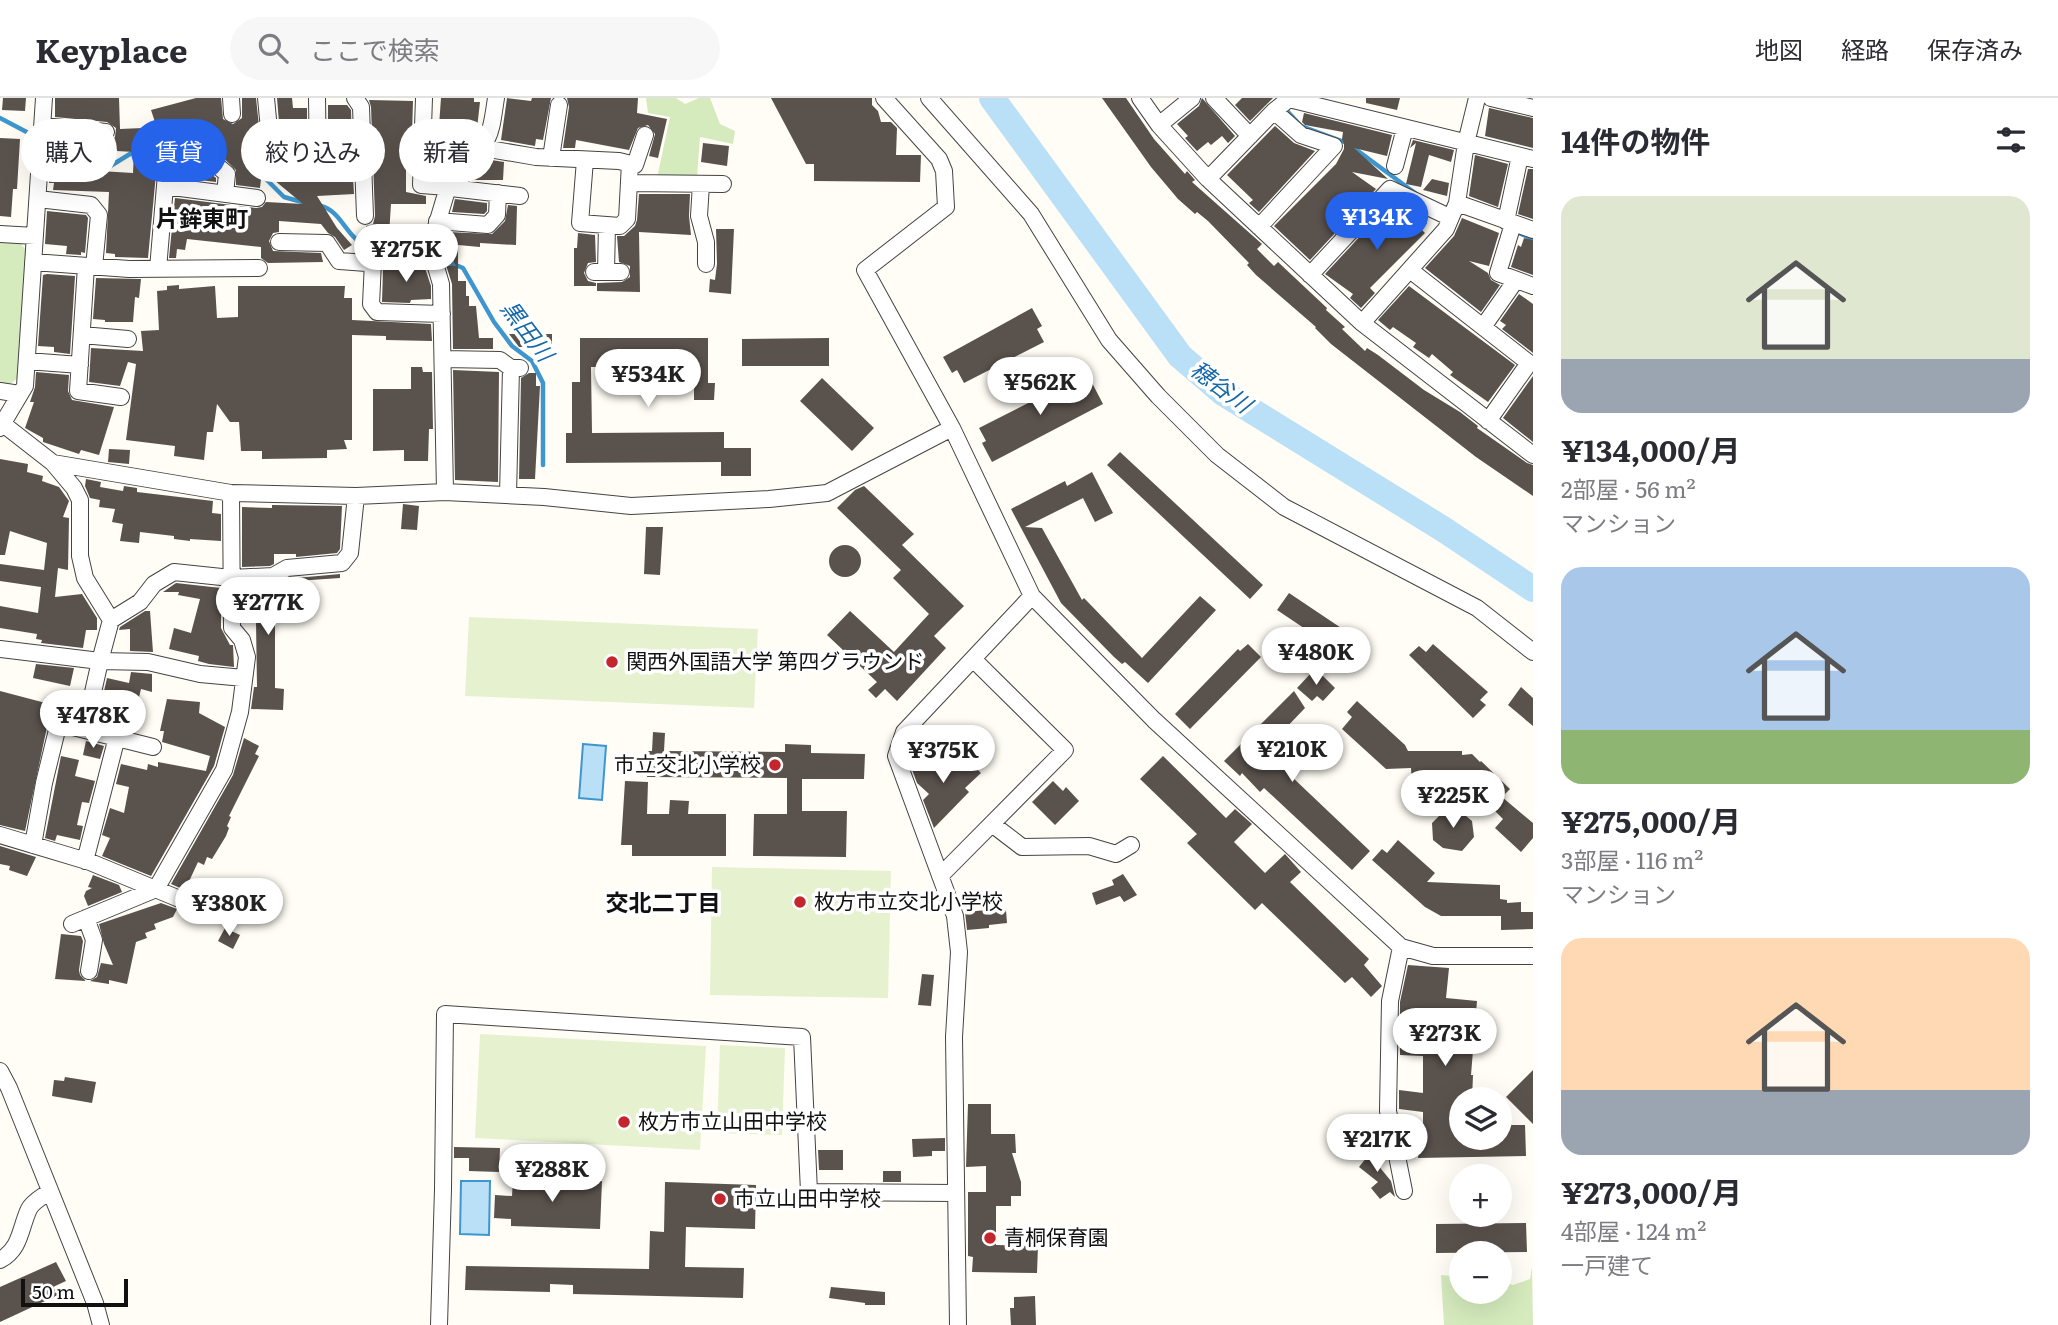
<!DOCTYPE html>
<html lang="ja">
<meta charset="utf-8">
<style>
:root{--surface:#fff;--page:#f7f7f7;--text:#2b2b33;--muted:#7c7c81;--line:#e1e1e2;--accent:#2563eb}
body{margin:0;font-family:Literata,"Noto Sans JP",serif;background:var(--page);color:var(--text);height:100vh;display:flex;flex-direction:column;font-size:26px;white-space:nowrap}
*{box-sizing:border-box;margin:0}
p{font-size:23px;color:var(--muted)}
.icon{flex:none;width:38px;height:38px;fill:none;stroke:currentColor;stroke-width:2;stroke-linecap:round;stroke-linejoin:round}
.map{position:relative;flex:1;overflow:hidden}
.details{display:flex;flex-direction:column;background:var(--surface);width:525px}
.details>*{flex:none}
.top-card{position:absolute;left:21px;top:21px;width:665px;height:63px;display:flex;gap:14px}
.fabs{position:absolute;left:1449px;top:989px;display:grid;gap:14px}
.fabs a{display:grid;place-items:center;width:63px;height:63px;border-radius:50%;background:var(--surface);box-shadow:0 7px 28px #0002;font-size:35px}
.scale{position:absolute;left:21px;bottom:18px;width:107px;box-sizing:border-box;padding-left:7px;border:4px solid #111;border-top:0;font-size:19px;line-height:24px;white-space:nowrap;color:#111;-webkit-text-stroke:5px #fff;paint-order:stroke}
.price{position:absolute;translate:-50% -60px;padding:0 16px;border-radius:24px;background:#fff;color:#222;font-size:23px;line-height:46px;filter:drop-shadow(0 2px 4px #0008)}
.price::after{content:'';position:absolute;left:50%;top:42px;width:21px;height:16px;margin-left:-10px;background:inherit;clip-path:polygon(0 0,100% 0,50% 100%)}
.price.on{background:var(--accent);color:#fff}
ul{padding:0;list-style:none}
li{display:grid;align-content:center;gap:14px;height:371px;padding:0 28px}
li span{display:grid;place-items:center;height:217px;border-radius:21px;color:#555}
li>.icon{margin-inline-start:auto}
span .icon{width:126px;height:126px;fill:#fffc;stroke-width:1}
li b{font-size:30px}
h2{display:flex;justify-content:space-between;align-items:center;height:84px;padding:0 28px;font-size:30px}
.chip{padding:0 24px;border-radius:32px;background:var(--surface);box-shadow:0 7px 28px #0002;font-size:24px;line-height:63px}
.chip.on{background:var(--accent);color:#fff}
header{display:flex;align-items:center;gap:42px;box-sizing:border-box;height:98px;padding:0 35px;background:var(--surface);border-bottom:2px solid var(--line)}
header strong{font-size:33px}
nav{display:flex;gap:38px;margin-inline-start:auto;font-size:24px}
.search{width:490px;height:63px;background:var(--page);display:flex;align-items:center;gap:18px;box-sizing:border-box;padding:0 24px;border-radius:38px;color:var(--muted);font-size:26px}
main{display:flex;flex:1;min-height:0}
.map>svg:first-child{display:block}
.grass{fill:#d5ebbd}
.pitch{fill:#e6f2cf}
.water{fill:#b9e0f7;stroke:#3f96cf;stroke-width:2}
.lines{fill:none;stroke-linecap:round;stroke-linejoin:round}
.stream{stroke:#3f96cf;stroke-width:4.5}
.river{stroke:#b9e0f7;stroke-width:26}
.building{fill:#5a524d}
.minor-casing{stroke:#444;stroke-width:18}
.minor{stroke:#fff;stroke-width:16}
.poi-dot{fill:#c4262e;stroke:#fff;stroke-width:2.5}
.labels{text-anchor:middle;stroke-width:7;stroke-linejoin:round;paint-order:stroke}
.poi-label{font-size:21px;fill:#111;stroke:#fff;text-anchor:start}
.neighbourhood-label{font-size:23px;font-weight:bold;fill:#111;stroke:#fff}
.water-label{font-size:23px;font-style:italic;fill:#1768a6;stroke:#fff}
</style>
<header>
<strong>Keyplace</strong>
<div class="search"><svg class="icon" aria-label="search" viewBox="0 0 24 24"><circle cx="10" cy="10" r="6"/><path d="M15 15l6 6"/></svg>ここで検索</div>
<nav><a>地図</a><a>経路</a><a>保存済み</a></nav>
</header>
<main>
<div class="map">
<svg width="1533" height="1227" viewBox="0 0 1533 1227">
<rect width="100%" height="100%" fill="#fffdf5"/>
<path class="grass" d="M646,0H676L685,6L699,0H710L720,26L735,33L733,46L700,39L697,79L657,80L670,19L648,15Z
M0,142L19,144L27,153L18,280L10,286L0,284Z
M1532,1169L1533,1227H1444L1441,1177L1461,1179V1194H1500V1183L1513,1187L1530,1181Z"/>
<path class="pitch" d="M469,519L758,531L754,610L465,598Z
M712,769L891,773L888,900L710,897Z
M480,936L706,948L700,1052L475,1040Z
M720,947L785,950L782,1037L717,1035Z"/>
<path class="water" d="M583,646L606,648L602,702L579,700Z
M461,1083H490L489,1137L460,1136Z"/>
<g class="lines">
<path class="stream" d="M1288,14L1301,28L1347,45
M0,20L38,40
M46,44L82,72H104L138,51
M1354,50L1415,95
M259,74L284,99L302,104
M321,108C342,113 347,142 367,147C386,152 408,136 428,143
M1521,136L1533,141
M436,146L442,148L451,165L463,170L494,224L512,248L532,263L543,285V367"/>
<path class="river" d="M992,0L1180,258L1223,295L1443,431L1533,491"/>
</g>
<path class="building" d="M3,0H26L25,13L2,12Z
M55,0H119L120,31L143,30L155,24L151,12L196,0H221L223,21L233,26L242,20V0H256L262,57L286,79L293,81L353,79L354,96L317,98L337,130L352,147L344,152L335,139L328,135L321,126L279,123V134L273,135L269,143L273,153L321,155L323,164L268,165L261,160V149L187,141L185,152L177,151L176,160H169L175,100L256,110L262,109L266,104L303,106L262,72L260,90L236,87V72L214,51L182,46L175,47L161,57L157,65L148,160L115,159V156L106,155L109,94L53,92L54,85H49L50,70L133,75L134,54L65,50L66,41L110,44L115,39L116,30L107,24L55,19Z
M277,0H292L293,10H307V57H292L281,48Z
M441,0H474V4H480L476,39L452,64L450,79L432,77L433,44L435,28H439Z
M507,0L531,3L532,0H551L543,42L536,41L535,48L501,42Z
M567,0H638L637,15L667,21L658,60L649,58L655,36L648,27L638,30L629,52L576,42L575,50H563L569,9Z
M771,0H872V7L878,13L881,24H891L897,30L896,57H921L920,84L814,83V66H806Z
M1102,0H1126L1154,41L1185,76L1187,73L1195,82L1192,84L1262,146L1257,151L1274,168L1278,164L1327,210L1326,212L1345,229L1342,231L1365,253L1367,250L1378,257L1424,292L1460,314L1478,328L1477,330L1527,365L1533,367V398L1476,359L1331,246L1315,230L1316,229L1256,177L1247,167L1249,165L1208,123L1197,114L1195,116L1178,101L1151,69Z
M1202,0L1235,38L1228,45L1222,38L1211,47L1208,44L1197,53L1185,40L1188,38L1177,26L1199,8Z
M1242,0H1273L1250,23L1235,7Z
M1366,0H1400L1397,12L1366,5Z
M369,2L413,3L411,70H406V94L426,98V106H391L389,137L366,138V128L373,126L375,118L371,9Z
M328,7H347L351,12L352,51L338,52V59H328Z
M1489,10L1533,20V50L1485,38Z
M1304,15L1392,37L1387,58L1354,50L1388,81L1352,74L1376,91L1310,162L1274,128L1336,66L1344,51V46L1342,41L1343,34L1305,27L1302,24Z
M1275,28L1294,45L1315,53L1259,114L1249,105L1253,102L1227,77Z
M0,40L20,41L17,91H13L11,119L0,118Z
M1413,42L1454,52L1451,64L1429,57L1421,89L1406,86L1416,45L1410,50Z
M703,45L729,48L727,68L701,64Z
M1475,57L1508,66L1498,109L1469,98Z
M485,61L504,64L503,82H471V74Z
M184,67L203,69L216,80V84L176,79L177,72Z
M1528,71H1533V121L1518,116Z
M1432,81L1449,85L1447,98L1423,92Z
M639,96H690L689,118L691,137L639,134L640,194L597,193V185L622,184L630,179V168L619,164L617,138H624L635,128L637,122Z
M455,101L487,105V113L484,116L452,114Z
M1392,104L1407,113L1410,112L1427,125L1422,132L1425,135L1370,190L1375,195L1361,210L1350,200L1353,196L1325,176Z
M508,107L517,108L516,147L480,145V149L458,147V183H466V198H469V208H476L479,240H493V251H453L452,186L446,167L456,168L443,143H447V134L492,136L505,123Z
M47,113L86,117L88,120L85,155L81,154V157L66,156L67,148L45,146Z
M1462,120L1499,135L1489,168L1469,163L1488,175L1491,182L1500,187L1481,214L1425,170L1454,138Z
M716,131H734L731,196L709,194L710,181L715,182L717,166Z
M578,135L595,137L596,164L588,165L584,175L588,183L596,185V188H574V150H577Z
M1524,140L1533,142V177L1511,169L1518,147L1521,149Z
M406,166L424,167L431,188V201L411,202L410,205L382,204L383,172Z
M47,176L75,178L70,256L54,254V249L38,248L43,177Z
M96,180L141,181L139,200L135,199L133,224H105V222L93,221Z
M179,187V191L215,188L217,220L238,219V188H345L344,200H352V222L431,226L432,243L386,242V238L352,237V342H344L347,351L327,352V360L262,361V353H241L239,324H230L217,306L213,334H207L204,362L174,358L175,348L126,342L136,266L128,264L120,288L89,284L91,250L143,253L141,233L159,232L157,193L167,192V188Z
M1409,188L1515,267L1488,304L1450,277L1453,274L1432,256L1429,260L1413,249L1416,245L1393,229L1390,232L1378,222Z
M1519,196L1533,206V255L1502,231L1506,227L1500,223Z
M1032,210L1042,228L1037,231L1044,244L964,285L957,272L952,275L943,259Z
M509,236H552V249H519Z
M580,240H708V285H715L714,302H694V268L591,269L592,335L724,334V350H751V378H721V364L566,365V335H572V284H580Z
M829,240V268H742V241Z
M411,269H422L423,274H432L433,331H429L428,363H404V352L373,353V291H411Z
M453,272L499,274L498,384L455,382Z
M36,274L69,277L68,293L72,302L114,309L99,357L81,352L79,356L43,344V340L25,330L34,304H30L35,289Z
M1080,274L1086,286L1091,283L1103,306L992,364L982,345L986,343L979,330L1046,296L1045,294Z
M529,275H536V288H540L535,381H519L521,280Z
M1533,278V344L1503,320Z
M822,280L874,330L852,353L800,303Z
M109,351L130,352L129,366L108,364Z
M1120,354L1263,487L1250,501L1107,367Z
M0,361L28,366L27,374L43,378L42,383L59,389L69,403L63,419L69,420L68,472L58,470L55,499L82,496L97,520V532H86L83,550L41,545L42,542L36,541L37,536L0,530V508L38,515L41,489L0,483V466L44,472L47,445L10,433L5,457H0Z
M1092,374L1113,415L1095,424L1083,400L1025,429L1042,430L1082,502L1084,500L1142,560L1200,498L1216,512L1148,585L1125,564L1122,566L1114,559L1061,505L1011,411L1065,383L1067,388Z
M86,381L101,384L100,389L123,393L124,388L137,390V394L213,403L212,415L221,416V443L190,441V443L174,441V438L140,434L139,445L120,443L123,426L112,424L115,411L99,409L100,402L90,400L85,388Z
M864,388L914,436L902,447L964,508L934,538L946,550L897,603L885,591L876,600L868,592L877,584L827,537L850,513L894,554L929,516L893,480L901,472L837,410L855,392Z
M403,406L419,408L417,432L401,431Z
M272,407L342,408L340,451L337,455L296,459V456H274V466L270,468L242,469V409L272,410Z
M646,429H663L660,477L644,476Z
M829 463a16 16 0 1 1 32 0a16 16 0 1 1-32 0Z
M340,476V480L296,483V480Z
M292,480L295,523H275V590L284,591L283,612L251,611L254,589H257L256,524L242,525V490L274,488Z
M176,485L221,490V530L230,547H233L234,569L209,566L198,563L199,558L169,551L174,530L191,535L200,501L178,497L179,494H163Z
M1289,495L1368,548L1356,565L1277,512Z
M145,513H150L153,554L130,553V531L119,532L120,529Z
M1248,546L1261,559L1190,631L1175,616L1238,551L1240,553Z
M1433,546L1488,594L1480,602L1486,607L1473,620L1409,557L1419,548L1426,554Z
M36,566L74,570L70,588L33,580Z
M1313,573H1318L1335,590L1323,603L1317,598L1312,603L1297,590Z
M131,574L152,576V594L141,591L131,633L97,624L107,580L129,585Z
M1521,589L1533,600V628L1508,607Z
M0,593L57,608L54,621L47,629L25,733L0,727Z
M1294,593L1305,610L1260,657L1274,650L1294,672L1290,677L1370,753L1352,772L1264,690L1260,694L1242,675L1240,678L1224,663Z
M167,601L200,604L199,615L225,629L214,668L151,778L102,758L110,740L102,737L110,710L124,715L129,689L116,686L121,666L147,672L148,666L158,669V664L206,673L210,658L162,644L164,633H160Z
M1357,603L1405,647L1408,653H1462V657L1472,656L1480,664L1481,663L1510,691L1502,699L1533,725V740L1521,754L1495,730L1503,721L1470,688L1458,685L1412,686L1411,670L1386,671L1342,631L1352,619L1347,614Z
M653,634L665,635L664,653L785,654V646L811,647V655L865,656L864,681H802V713H847L846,759L753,758L754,716H787V680L647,679V653H652Z
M244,640L259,648L255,656L259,658L229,718L231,719L227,728L229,730L226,738L212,761L207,759L204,767L198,764L185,792L171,786L233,677Z
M86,643L104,648L100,661L83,657Z
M919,656L929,665L935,658L951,672L965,659L981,675L965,690L969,694L934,730L923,702L929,696L917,685L910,666Z
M61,658L79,662L75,678L95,683L89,705L82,704L77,727L83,728L80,742L57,737L55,743L45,740Z
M1163,658L1226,720L1235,711L1252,726L1234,744L1265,775L1285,756L1301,774L1290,784L1369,861L1364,867L1382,888L1371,899L1352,879L1345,885L1262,805L1255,812L1187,745L1197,736L1140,681Z
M625,683L648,684L647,716H669L670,702L689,703L688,716H726V758H632V747H621Z
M1053,683L1063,693L1066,689L1079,703L1055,727L1032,704Z
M1445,712H1459L1472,723L1474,739L1462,753L1443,750L1433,742L1432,725Z
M1398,742L1435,775L1427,784L1500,787V801L1507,802V805L1521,804V814H1533V831L1501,832V818H1441L1425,809L1372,762L1382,751L1387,755Z
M0,748L36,759L27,778L9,772L10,768L0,766Z
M1123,776L1137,797L1124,804L1120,798L1096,807L1092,795L1114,787L1112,782Z
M93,777L119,787L122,794L88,808L84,798L86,793L92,790L88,789Z
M161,805L177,811L173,819L154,826L156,831L145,835L147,840L136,844L127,886L109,882V886L90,883L97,879L101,865L113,867L104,846L99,826Z
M987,812V814L1006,812L1007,825L989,827V830L967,832L965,814Z
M225,830L240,837L233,851L218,843Z
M61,836L81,838L83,843L79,872L80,877L86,883L55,881Z
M1408,867L1449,870L1446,900L1477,903L1471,977H1473L1472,1001H1460L1461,1040H1500V1027H1525L1526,1058L1418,1060L1419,1049H1414L1413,1036L1423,1035V1014L1399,1011V992L1423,995V958L1400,957V904Z
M922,876L934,877L931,908L918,907Z
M1533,972V1026L1506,999Z
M65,979L96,984L92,1005L52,998L54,982L64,983Z
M968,1006H991V1036H1015L1016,1055H1012L1021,1084V1098H1011V1108H996V1147L1038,1148L1037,1175L972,1174L973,1159L968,1158V1094H986V1068L966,1069Z
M945,1040V1053H932V1058L913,1059L912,1041Z
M454,1049L500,1050L499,1074L469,1073V1060H454Z
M1374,1050L1383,1058L1377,1066L1391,1083L1395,1099L1390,1094L1380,1101L1371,1090L1378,1084L1359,1069Z
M818,1052H843V1072H819Z
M883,1073H901V1084H883Z
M513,1080L602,1083L600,1131L511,1128V1121L494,1120L495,1097L512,1098Z
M665,1084L756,1087L755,1131L686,1129L685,1169L744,1170L743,1200L573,1196V1187L550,1186V1194L465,1192L466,1168L649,1171L650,1133L664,1134Z
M1526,1125L1527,1154L1436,1155V1126Z
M56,1164L66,1183L53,1189L58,1197L0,1224V1189Z
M831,1189L885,1194V1207H865V1205L829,1200Z
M1035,1198L1036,1227H1011L1010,1210H1014V1199Z"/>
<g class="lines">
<defs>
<path id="minor" d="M231,0L232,16
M266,0L271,53L293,71L362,68
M317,0L318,70
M355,0L361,9L365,118
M424,0L421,87L448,89L430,149L441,186L445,394
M884,0L939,61L944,73L946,109L865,172L952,330L1032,498L1154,622L1401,849L1433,858H1533
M929,0L1031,116L1109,242L1158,298L1217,357L1284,409L1477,510L1533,554
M1140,0L1159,27L1208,81L1362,225L1533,357
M1214,0L1250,38
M1491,0L1533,10
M1159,27L1192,0
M42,28L106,34
M483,50L536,59L619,63L635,67L645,37
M551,60L559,7
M585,62L580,125L620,128L627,121L630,65
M1395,68L1405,30
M1208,81L1274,13L1289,1L1533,61
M629,85L723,86
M701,86L699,118L706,144V166
M165,88L167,66L181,56L207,59L227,76L225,96
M451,90L520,98
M460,91L461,69C492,42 490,39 496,0
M38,101L91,107L99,117L94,169
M1457,105L1533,132
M437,123L488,127L497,117L498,95
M1506,123L1520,58
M1513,126L1498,175L1533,188
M1259,129L1334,48L1301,37L1274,13
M0,136L35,138
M279,144L327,145L339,163L367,165L430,149
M33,164L129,171L259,170
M373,164L371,206L377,214L442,216
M86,168L78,293L121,299
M158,171L165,88L257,100
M1410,172L1529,265L1488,323
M594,174H621
M606,174L607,127
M1310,177L1390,91L1449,119
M1362,225L1446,131L1457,105L1466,45L1477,0
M1483,229L1516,182
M82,237L128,241
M443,261L500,262L511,270H520
M27,263L80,267
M0,293L20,296
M3,326L53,365L231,395L356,398L445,394L544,399L631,408L769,401L827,395L952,330
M0,330L25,288L44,0
M53,365L74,390L80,402V458L85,480L111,522
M508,397L511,270
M0,551L100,563L111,522L140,504L154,486L174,474L231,480L273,478L287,470L342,465L350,455L356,398
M85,630L100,563L148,564L200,576L244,580
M992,726L1022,749L1089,748L1116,756L1131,747
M0,737L90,764L194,807
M33,747L44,685L57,632L65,627L153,649
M85,763L117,639
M940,778L1065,652L973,561
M86,820L94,842L89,873
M72,826L156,791L224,672L240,614L247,559L242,542L232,530L231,395
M1401,849L1390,903L1388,1013L1404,1093
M0,973L9,990L95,1205L101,1227
M0,1162C21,1151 20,1130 29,1111C33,1103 44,1098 50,1093
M439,1227L443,1091L445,916L802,939L809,1094L956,1095
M958,1227L954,939L959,854L955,818L896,658L904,634L1032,498"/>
</defs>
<use href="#minor" class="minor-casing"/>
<use href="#minor" class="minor"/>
</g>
<g class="poi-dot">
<circle cx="612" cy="564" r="7"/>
<circle cx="775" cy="667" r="7"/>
<circle cx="800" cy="804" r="7"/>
<circle cx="624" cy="1024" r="7"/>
<circle cx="720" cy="1101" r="7"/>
<circle cx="990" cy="1140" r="7"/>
</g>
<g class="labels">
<g class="poi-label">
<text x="626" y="571">関西外国語大学 第四グラウンド</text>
<text x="761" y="674" text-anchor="end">市立交北小学校</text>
<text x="814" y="811">枚方市立交北小学校</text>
<text x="638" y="1031">枚方市立山田中学校</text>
<text x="734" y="1108">市立山田中学校</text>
<text x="1004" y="1147">青桐保育園</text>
</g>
<g class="neighbourhood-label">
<text x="202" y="129">片鉾東町</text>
<text x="663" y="813">交北二丁目</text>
</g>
<g class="water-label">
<text transform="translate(527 233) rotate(53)" y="8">黒田川</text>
<text transform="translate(1221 289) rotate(37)" y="8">穂谷川</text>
</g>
</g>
</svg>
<div class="fabs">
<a><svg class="icon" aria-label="layers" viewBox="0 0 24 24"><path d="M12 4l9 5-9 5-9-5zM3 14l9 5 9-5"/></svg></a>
<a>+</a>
<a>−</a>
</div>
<div class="scale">50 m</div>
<b class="price on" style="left:1377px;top:154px">¥134K</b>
<b class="price" style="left:406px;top:186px">¥275K</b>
<b class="price" style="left:648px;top:311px">¥534K</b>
<b class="price" style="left:1040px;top:319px">¥562K</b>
<b class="price" style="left:268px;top:539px">¥277K</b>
<b class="price" style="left:1316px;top:589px">¥480K</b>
<b class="price" style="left:93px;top:652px">¥478K</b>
<b class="price" style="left:1292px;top:686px">¥210K</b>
<b class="price" style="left:943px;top:687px">¥375K</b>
<b class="price" style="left:1453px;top:732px">¥225K</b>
<b class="price" style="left:229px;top:840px">¥380K</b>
<b class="price" style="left:1445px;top:970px">¥273K</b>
<b class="price" style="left:1377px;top:1076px">¥217K</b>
<b class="price" style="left:552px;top:1106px">¥288K</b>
<div class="top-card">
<a class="chip">購入</a>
<a class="chip on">賃貸</a>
<a class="chip">絞り込み</a>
<a class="chip">新着</a>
</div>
</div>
<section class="details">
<h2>14件の物件<svg class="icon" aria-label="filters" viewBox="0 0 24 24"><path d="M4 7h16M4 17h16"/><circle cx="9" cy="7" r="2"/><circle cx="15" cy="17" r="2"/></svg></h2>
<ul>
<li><span style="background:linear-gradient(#dfe7d0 75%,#9aa5b1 0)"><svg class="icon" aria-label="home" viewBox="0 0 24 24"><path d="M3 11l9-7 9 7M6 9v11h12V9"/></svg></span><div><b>¥134,000/月</b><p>2部屋 · 56 m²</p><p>マンション</p></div></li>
<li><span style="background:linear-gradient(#a9c7e8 75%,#8fb573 0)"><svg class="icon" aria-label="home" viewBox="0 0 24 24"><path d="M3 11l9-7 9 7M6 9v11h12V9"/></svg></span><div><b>¥275,000/月</b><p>3部屋 · 116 m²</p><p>マンション</p></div></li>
<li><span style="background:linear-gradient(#ffd9b3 70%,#9aa5b1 0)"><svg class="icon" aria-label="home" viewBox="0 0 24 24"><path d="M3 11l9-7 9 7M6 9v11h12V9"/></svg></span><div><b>¥273,000/月</b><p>4部屋 · 124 m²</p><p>一戸建て</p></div></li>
</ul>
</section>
</main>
